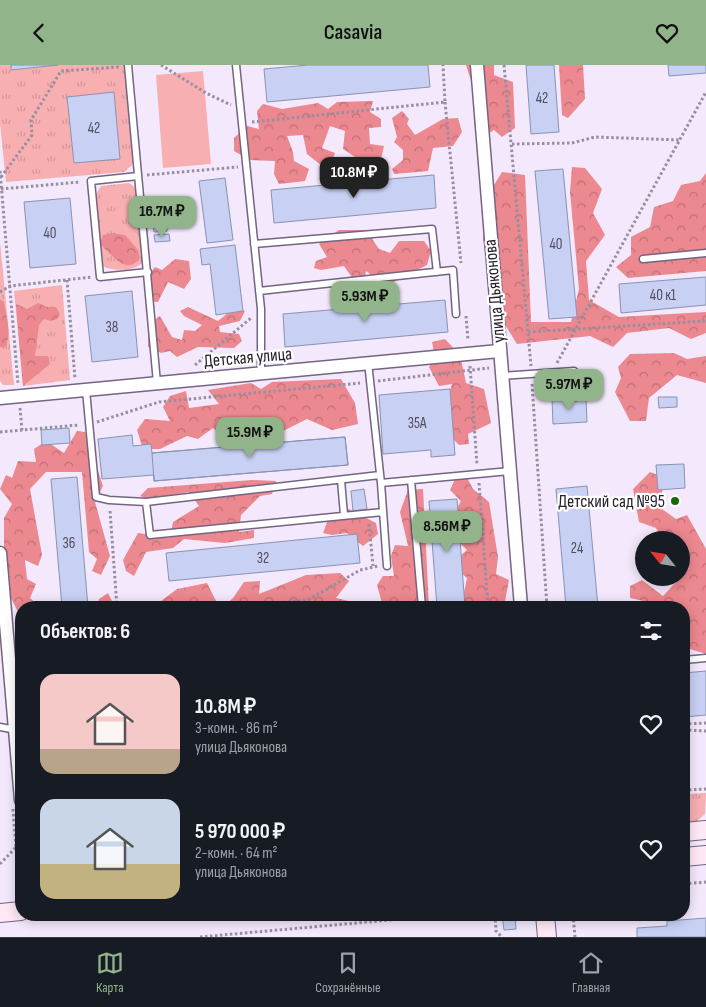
<!DOCTYPE html>
<html lang="ru">
<meta charset="utf-8">
<style>
:root{--surface:#171b24;--page:#242831;--text:#f1f3f6;--muted:#9ea1a6;--line:#363941;--accent:#91b48a}
body{margin:0;font-family:"Sofia Sans Condensed",sans-serif;background:var(--page);color:var(--text);height:100vh;display:flex;flex-direction:column;font-size:19px;white-space:nowrap}
*{box-sizing:border-box;margin:0}
p{font-size:16px;color:var(--muted)}
.icon{flex:none;width:28px;height:28px;fill:none;stroke:currentColor;stroke-width:2;stroke-linecap:round;stroke-linejoin:round}
.map{position:relative;flex:1;overflow:hidden}
.sheet{position:absolute;left:15px;top:536px;width:675px;height:320px;display:flex;flex-direction:column;background:var(--surface);border-radius:20px;box-shadow:0 2px 12px #0003}
.sheet>*{flex:none}
.needle{width:32px;rotate:300deg}
.tools{position:absolute;left:635px;top:466px;display:grid;gap:10px}
.tools a{display:grid;place-items:center;width:55px;height:55px;border-radius:50%;background:var(--surface);box-shadow:0 2px 12px #0003;font-size:25px}
.price{position:absolute;translate:-50% -42px;padding:0 11px;border-radius:10px;background:var(--accent);color:#111;font-size:16px;line-height:32px;filter:drop-shadow(0 1px 2px #0008)}
.price::after{content:'';position:absolute;left:50%;top:30px;width:15px;height:11px;margin-left:-8px;background:inherit;clip-path:polygon(0 0,100% 0,50% 100%)}
.price.selected{background:#222;color:#fff}
ul{padding:0;list-style:none}
li{display:flex;align-items:center;gap:15px;height:125px;padding:0 25px}
li span{display:grid;place-items:center;flex:none;width:140px;height:100px;border-radius:15px;color:#555}
li>.icon{margin-inline-start:auto}
span .icon{width:60px;height:60px;fill:#fffc;stroke-width:1}
li b{font-size:21px}
h2{display:flex;justify-content:space-between;align-items:center;height:60px;padding:0 25px;font-size:21px}
header{display:flex;justify-content:space-between;align-items:center;height:65px;padding:0 25px;background:var(--accent);color:#111;font-size:22px;font-weight:600}
.menu{display:flex;justify-content:space-around;align-items:center;height:70px;border-top:1px solid var(--line);background:var(--surface);font-size:14px;color:var(--muted)}
.menu a{display:grid;justify-items:center;gap:2px}
.menu .selected{color:var(--accent)}
.map>svg:first-child{display:block}
.grass{fill:url(#grass-tufts);fill-rule:evenodd}
.forest{fill:url(#forest-crowns)}
.garden{fill:#f7afb2}
.building{fill:#c8d0f3;stroke:#8a92b2}
.lines{fill:none;stroke-linecap:round;stroke-linejoin:round}
.lane-casing{stroke:#746482;stroke-width:9}
.street-casing{stroke:#746482;stroke-width:15}
.secondary-casing{stroke:#746482;stroke-width:20}
.path{stroke:#978e9f;stroke-width:3;stroke-dasharray:2.5 2.5;stroke-linecap:butt}
.lane{stroke:#fff;stroke-width:6}
.street{stroke:#fff;stroke-width:12}
.secondary{stroke:#fee8f6;stroke-width:18}
.poi-dot{fill:#1b6806;stroke:#fff;stroke-width:2}
.labels{text-anchor:middle;stroke-width:4.5;stroke-linejoin:round;paint-order:stroke}
.number-label{font-size:15px;fill:#504d5e}
.street-label{font-size:18px;fill:#28212d;stroke:#fff}
.poi-label{font-size:18px;fill:#28212d;stroke:#fff;text-anchor:end}
</style>
<header><svg class="icon" aria-label="back" viewBox="0 0 24 24"><path d="M15 5l-7 7 7 7"/></svg>Casavia<svg class="icon" aria-label="heart" viewBox="0 0 24 24"><path d="M12 20l-8-8c-3-5 5-10 8-4 3-6 11-1 8 4z"/></svg></header>
<div class="map">
<svg width="706" height="872" viewBox="0 0 706 872">
<defs>
<pattern id="grass-tufts" width="24" height="20" patternUnits="userSpaceOnUse" patternTransform="scale(1.25)"><rect width="24" height="20" fill="#f7afb2"/><path d="M3 7l-1-3M5 7V3M7 7l1-3M15 17l-1-3M17 17v-4M19 17l1-3" fill="none" stroke="#d49699"/></pattern>
<pattern id="forest-crowns" width="20" height="18" patternUnits="userSpaceOnUse" patternTransform="scale(1.25)"><rect width="20" height="18" fill="#ec888f"/><path d="M2 6a3 3 0 1 1 6 0M12 15a3 3 0 1 1 6 0" fill="none" stroke="#bf6f75"/></pattern>
</defs>
<rect width="100%" height="100%" fill="#f3e8fc"/>
<path class="grass" d="M0,0H11L12,5L58,0H125L135,93L131,101L124,107L6,117L0,58ZM114,28L120,93L74,98L68,32Z
M129,118L136,123L143,196C138,207 110,207 101,200L95,131L101,121Z
M0,177L14,320H3L0,316Z
M62,220L70,315L23,321L14,226Z
M706,728L705,749L696,757L684,758V729Z"/>
<path class="forest" d="M466,0H494V10L513,17L515,63L502,72L494,65L479,75L474,59V25Z
M559,0H583L585,34L568,53L562,50Z
M373,36L370,47L381,54V62L369,63L370,79L384,81L377,111H355L351,100L355,92L343,84L345,66L330,61L322,83L335,88L331,98L322,101L307,89L303,70L287,71L293,87L294,96L309,104L305,116L279,119L274,109L275,96L250,95L234,86V73L247,61L259,64L257,46L263,39L282,44L318,38L328,44L337,37Z
M402,46L409,54L407,59L415,70L443,54L458,53L462,67L453,81L433,83L428,106L394,109L392,104L403,95V85L394,77L397,72L392,53Z
M572,102L585,103L602,124L593,148L605,170L586,196L589,235L619,252L706,247V268L691,274L669,263L627,268L613,282L590,271L517,279L494,242L483,175L486,133L502,107L525,110L531,257H571L579,224L570,127Z
M706,108V206L628,213L616,202L631,190V172L650,162L654,142L673,136L681,120L700,116Z
M339,165H366L379,184L390,188L399,176H424L431,186L427,200L386,221L366,206L364,220L358,221L344,201L321,205L314,203L316,196L327,192L319,179Z
M112,168L125,170L138,185L140,193C126,212 112,189 100,179L103,170Z
M175,194L189,196L191,214L184,224L168,217L158,237L145,236V215L155,202L162,205Z
M0,234L4,237C6,251 13,271 4,283L0,282Z
M38,238L47,242H56L60,249L57,254L51,256L44,254L39,260L35,291H48L50,299L23,321L16,239L27,244Z
M188,242L218,256L233,244L245,246L240,256L219,261L220,267L239,269L242,276L234,283L198,282L177,292L170,286L161,288L148,282V259L160,251L172,272L182,275L184,265L195,266L202,260L184,251L180,246Z
M445,274L460,290L466,318L484,324L491,358L468,369L469,379L459,380L450,371L446,337L452,319L439,321L429,302L435,292L432,277Z
M674,288L687,294L706,291V318L677,310L649,333L646,356H630L615,327L621,313L618,302L630,289Z
M341,314L355,338L358,359L332,365L307,354L283,366L261,360L251,373L228,375L213,363L198,374L187,371L160,384H143L137,365L145,354L170,356L163,342L170,331L186,326L189,343L219,339L208,325L251,318L261,324L272,317Z
M77,366L85,367L103,421L95,437L110,491L101,510L92,506L97,494L89,487L82,407H46L30,424L42,490L38,501L25,495L27,514L36,519L30,533L40,542H21V553L4,519V453L12,439L0,424L6,410L12,413L18,396L36,397L34,384L46,376L64,388Z
M464,407L473,424L489,437L498,492L496,509L509,515L504,542H461L467,513L459,506V492L467,485L456,474L454,448L461,436L450,425L458,408Z
M650,407L665,413L659,442L676,454L687,450L706,484V589L690,584L684,580V542H658L657,539L630,533V521L642,515L663,531L689,503L681,496V475H663L656,463L639,457L633,424Z
M252,415L276,416L272,429L260,431L241,450L239,467L254,465V473L225,478L184,474L173,483L146,487L134,511L126,506L123,495L138,468L170,473L173,457L199,441L189,427L147,434L140,431L148,423Z
M423,424L429,542H383L377,520L383,511H394L391,491L395,480L408,481L400,447L408,425Z
M349,444L376,458L378,469L363,481L347,468L332,470L323,468L330,449Z
M340,508L349,516L336,533L357,538L355,542H223L233,533L244,517L260,516L259,529L306,510Z
M207,518L219,542H153L177,524Z
M108,528L113,538L111,542H97L99,534Z
M21,583V629L15,588Z"/>
<path class="garden" d="M203,6L211,99L163,103L156,10Z"/>
<path class="building" d="M11,0H58L11,5Z
M308,0H428L430,22L267,37L264,4Z
M526,0H554L559,67L531,69Z
M668,0H706V8L669,11Z
M114,27L120,94L74,98L67,32Z
M563,104L577,252L549,254L535,106Z
M434,110L436,143L274,158L271,125Z
M225,113L233,175L207,178L199,116Z
M70,133L76,199L30,203L24,137Z
M167,158V166L154,167L153,159Z
M169,169L170,176L155,177L154,170Z
M235,180L243,246L216,250L210,199L202,200L200,184Z
M706,212V240L621,248L619,219Z
M132,226L138,292L92,297L85,231Z
M445,235L448,267L285,282L283,249Z
M450,324L455,390L431,392V385L383,389L379,330Z
M658,332H677V342L659,343Z
M586,333L587,357L553,359L552,334Z
M69,363L70,378L42,380L41,365Z
M132,370L133,381L151,379L152,388L345,372L348,400L154,416V410L102,414L98,374Z
M345,372L348,400L154,416L152,388Z
M684,399L685,423L658,425L656,400Z
M77,412L88,542H62L51,414Z
M587,421L598,542H566L556,424Z
M364,424L367,444L353,446L351,426Z
M457,434L465,542H437L429,436Z
M357,469L360,498L169,516L166,488Z
M649,512H677V514L650,516Z
M706,606V650L684,652V608Z
M502,850H515L516,864L504,865Z
M706,853V872H637V863L667,861V856Z"/>
<g class="lines">
<defs>
<path id="lane" d="M128,0L157,318
M236,0L261,244V308
M138,111L91,116L100,212L148,207
M254,179L432,164L437,207
M643,194L706,188
M259,226L453,205L456,249
M368,297L381,418L510,406
M501,311L574,306L576,332
M86,325L96,432L109,435L146,437
M380,410L146,437L150,470L383,447
M341,415L344,450
M411,415L422,542
M381,418L387,501
M684,595L706,593
M0,662L16,665"/>
<path id="street" d="M477,0L521,542
M0,333L499,286
M0,488L21,735"/>
<path id="secondary" d="M684,767L706,765
M684,792L706,790
M0,848L21,846
M545,850L547,872"/>
</defs>
<use href="#lane" class="lane-casing"/>
<use href="#street" class="street-casing"/>
<use href="#secondary" class="secondary-casing"/>
<path class="path" d="M161,0L206,28L231,40
M504,0L531,301
M445,37L461,198
M252,57L445,37L443,0
M512,79L572,78L595,72L680,75
M0,106L18,319
M147,110L238,102
M1,112L32,70L31,55L61,6L119,2
M1,124L80,117
M67,215L75,314
M0,227L10,221L92,212
M466,251L468,275
M528,267L706,256
M557,298L706,27
M195,300L251,253
M470,301L477,400
M378,316L489,303
M532,319L547,542
M20,343L22,365
M97,357L159,337L360,318
M0,367L79,360
M479,418L488,542
M110,446L117,542
M369,459L373,501
M264,542L275,538L308,535L360,505L378,501
M684,659L706,658
M684,665L706,666
M684,725L706,724
M13,744L16,783
M0,799L21,777
M684,819L706,817
M495,850L496,866L502,872
M573,850L575,872
M200,872L446,850"/>
<use href="#lane" class="lane"/>
<use href="#street" class="street"/>
<use href="#secondary" class="secondary"/>
</g>
<circle class="poi-dot" cx="675" cy="436" r="5"/>
<g class="labels">
<g class="number-label">
<text x="542" y="38">42</text>
<text x="94" y="68">42</text>
<text x="50" y="173">40</text>
<text x="556" y="184">40</text>
<text x="663" y="235">40 к1</text>
<text x="112" y="267">38</text>
<text x="417" y="363">35А</text>
<text x="69" y="483">36</text>
<text x="577" y="488">24</text>
<text x="263" y="498">32</text>
</g>
<g class="street-label">
<text transform="translate(494 226) rotate(-95)" y="6">улица Дьяконова</text>
<text transform="translate(248 292) rotate(-5)" y="6">Детская улица</text>
</g>
<g class="poi-label">
<text x="665" y="442">Детский сад №95</text>
</g>
</g>
</svg>
<div class="tools">
<a><svg class="needle" viewBox="-14 -14 28 28"><path d="M0-13l5 13h-10z" fill="#e53935"/><path d="M0 13l5-13h-10z" fill="#9ea1a6"/></svg></a>
</div>
<b class="price selected" style="left:354px;top:134px">10.8M ₽</b>
<b class="price" style="left:162px;top:173px">16.7M ₽</b>
<b class="price" style="left:365px;top:258px">5.93M ₽</b>
<b class="price" style="left:569px;top:346px">5.97M ₽</b>
<b class="price" style="left:250px;top:394px">15.9M ₽</b>
<b class="price" style="left:447px;top:488px">8.56M ₽</b>
<section class="sheet">
<h2>Объектов: 6<svg class="icon" aria-label="filters" viewBox="0 0 24 24"><path d="M4 7h16M4 17h16"/><circle cx="9" cy="7" r="2"/><circle cx="15" cy="17" r="2"/></svg></h2>
<ul>
<li><span style="background:linear-gradient(#f6c9c9 75%,#b9a48a 0)"><svg class="icon" aria-label="home" viewBox="0 0 24 24"><path d="M3 11l9-7 9 7M6 9v11h12V9"/></svg></span><div><b>10.8M ₽</b><p>3-комн. · 86 m²</p><p>улица Дьяконова</p></div><svg class="icon" aria-label="heart" viewBox="0 0 24 24"><path d="M12 20l-8-8c-3-5 5-10 8-4 3-6 11-1 8 4z"/></svg></li>
<li><span style="background:linear-gradient(#c9d6e8 65%,#c2b280 0)"><svg class="icon" aria-label="home" viewBox="0 0 24 24"><path d="M3 11l9-7 9 7M6 9v11h12V9"/></svg></span><div><b>5 970 000 ₽</b><p>2-комн. · 64 m²</p><p>улица Дьяконова</p></div><svg class="icon" aria-label="heart" viewBox="0 0 24 24"><path d="M12 20l-8-8c-3-5 5-10 8-4 3-6 11-1 8 4z"/></svg></li>
</ul>
</section>
</div>
<nav class="menu">
<a class="selected"><svg class="icon" aria-label="map" viewBox="0 0 24 24"><path d="M3 6l6-2 6 2 6-2v14l-6 2-6-2-6 2zM9 4v14M15 6v14"/></svg>Карта</a>
<a><svg class="icon" aria-label="saved" viewBox="0 0 24 24"><path d="M7 4h10v16l-5-4-5 4z"/></svg>Сохранённые</a>
<a><svg class="icon" aria-label="home" viewBox="0 0 24 24"><path d="M3 11l9-7 9 7M6 9v11h12V9"/></svg>Главная</a>
</nav>
